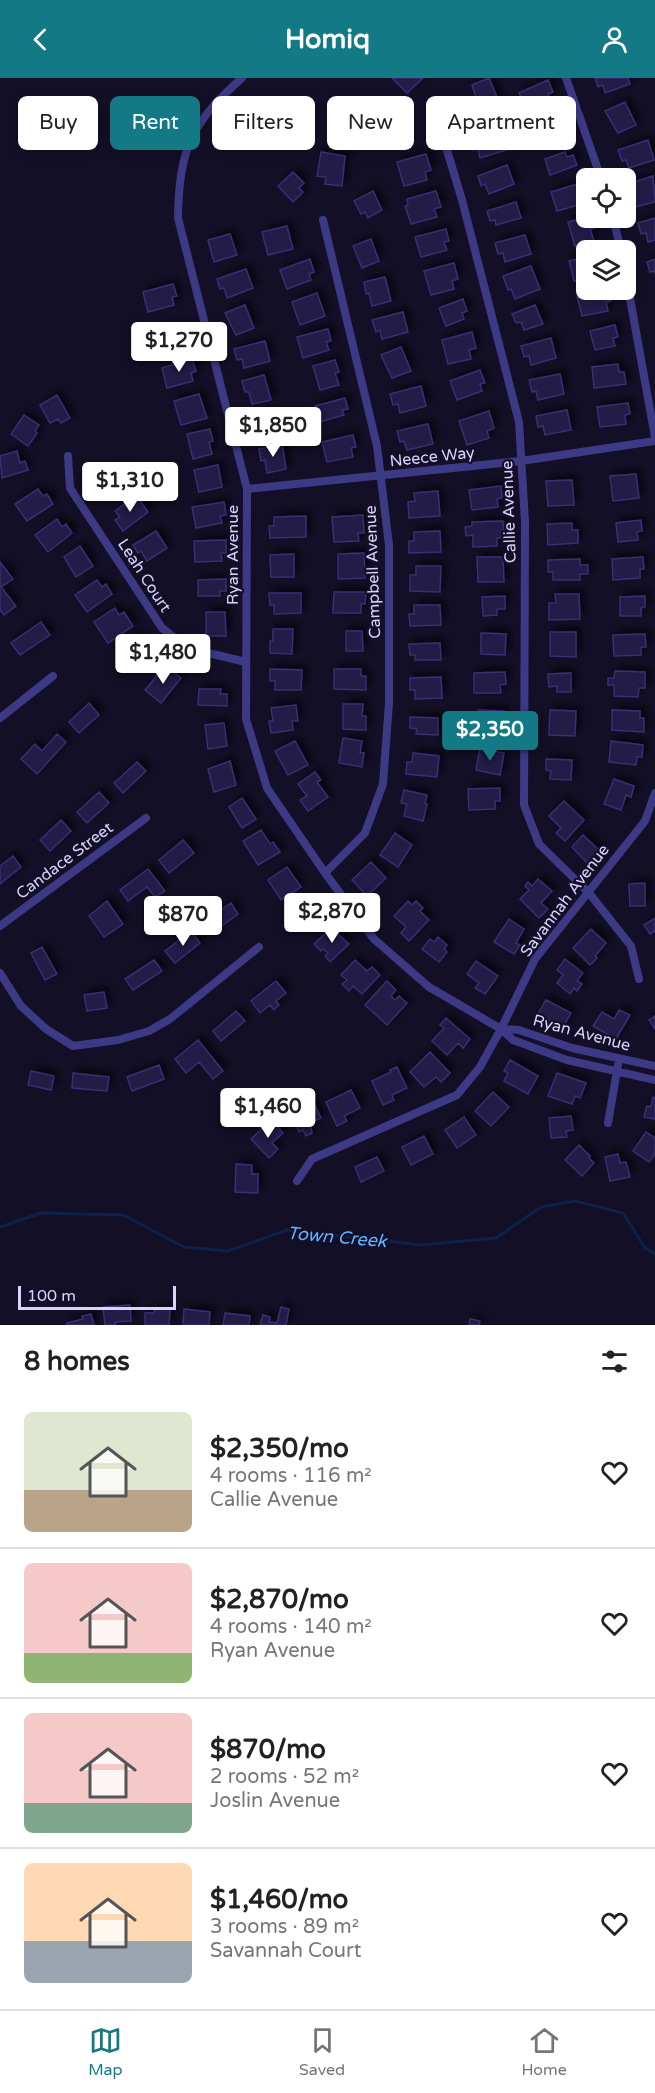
<!DOCTYPE html>
<meta charset="utf-8">
<style>
:root{--surface:#fff;--page:#f2f2f2;--text:#222;--muted:#767676;--line:#e0e0e0;--accent:#137a85}
body{margin:0;font-family:"Varela Round",sans-serif;background:var(--page);color:var(--text);height:100vh;display:flex;flex-direction:column;font-size:22px;white-space:nowrap}
*{box-sizing:border-box;margin:0}
p{font-size:20px;color:var(--muted)}
.icon{flex:none;width:33px;height:33px;fill:none;stroke:currentColor;stroke-width:2;stroke-linecap:round;stroke-linejoin:round}
.map{position:relative;height:1247px;overflow:hidden}
.panel{display:flex;flex-direction:column;background:var(--surface);flex:1}
.panel>*{flex:none}
.top-card{position:absolute;left:18px;top:18px;width:620px;height:54px;display:flex;gap:12px}
.buttons{position:absolute;left:576px;top:90px;display:grid;gap:12px}
.buttons a{display:grid;place-items:center;width:60px;height:60px;border-radius:9px;background:var(--surface);box-shadow:0 3px 9px #0003;font-size:30px}
.scale{position:absolute;left:18px;bottom:15px;width:158px;box-sizing:border-box;padding-left:6px;border:3px solid #d9d4ff;border-top:0;font-size:16px;line-height:21px;white-space:nowrap;color:#d9d4ff;-webkit-text-stroke:4px #130f26;paint-order:stroke}
.price{position:absolute;translate:-50% -51px;padding:0 14px;border-radius:6px;background:#fff;color:#222;font-size:20px;line-height:39px;filter:drop-shadow(0 2px 3px #0008)}
.price::after{content:'';position:absolute;left:50%;top:36px;width:18px;height:14px;margin-left:-9px;background:inherit;clip-path:polygon(0 0,100% 0,50% 100%)}
.price.active{background:var(--accent);color:#fff}
ul{padding:0;list-style:none}
li{display:flex;align-items:center;gap:18px;height:150px;padding:0 24px}
li+li{border-top:2px solid var(--line)}
li span{display:grid;place-items:center;flex:none;width:168px;height:120px;border-radius:9px;color:#555}
li>.icon{margin-inline-start:auto}
span .icon{width:72px;height:72px;fill:#fffc;stroke-width:1}
li b{font-size:26px}
h2{display:flex;justify-content:space-between;align-items:center;height:72px;padding:0 24px;font-size:26px}
.tag{padding:0 21px;border-radius:9px;background:var(--surface);box-shadow:0 3px 9px #0003;font-size:21px;line-height:54px}
.tag.active{background:var(--accent);color:#fff}
header{display:flex;justify-content:space-between;align-items:center;height:78px;padding:0 24px;background:var(--accent);color:#fff;font-size:27px;font-weight:700}
.tab-bar{display:flex;justify-content:space-around;align-items:center;height:84px;border-top:2px solid var(--line);background:var(--surface);font-size:16px;color:var(--muted)}
.tab-bar a{display:grid;justify-items:center;gap:3px}
.tab-bar .active{color:var(--accent)}
.map>svg:first-child{display:block}
.lines{fill:none;stroke-linecap:round;stroke-linejoin:round}
.stream{stroke:#0c2248;stroke-width:3}
.building{fill:#241b47;stroke:#3b2d73;stroke-width:1.5;filter:url(#shadow)}
.minor{stroke:#3d3a85;stroke-width:8}
.labels{text-anchor:middle;stroke-width:4.5;stroke-linejoin:round;paint-order:stroke}
.street-label{font-size:16px;fill:#d9d4ff;stroke:#130f26}
.water-label{font-size:18px;font-style:italic;fill:#62b6ff;stroke:#130f26}
</style>
<header><svg class="icon" aria-label="back" viewBox="0 0 24 24"><path d="M15 5l-7 7 7 7"/></svg>Homiq<svg class="icon" aria-label="person" viewBox="0 0 24 24"><circle cx="12" cy="8" r="4"/><path d="M4 21q1-7 8-7t8 7"/></svg></header>
<div class="map">
<svg width="655" height="1247" viewBox="0 0 655 1247">
<defs>
<filter id="shadow"><feDropShadow dx="4.5" dy="-4.5" stdDeviation="3" flood-color="#0009"/></filter>
</defs>
<rect width="100%" height="100%" fill="#130f26"/>
<g class="lines">
<path class="stream" d="M0,1149L41,1135L123,1137L184,1169L228,1173L287,1152L421,1167L496,1160L541,1129L575,1123L623,1135L645,1170L655,1176"/>
</g>
<path class="building" d="M392,0H423L407,15Z
M489,0L499,24L477,32L473,21L476,19L472,7Z
M595,0H628L630,6L605,15L603,7L598,9Z
M548,2L553,14L548,16L551,23L527,33L519,15Z
M625,24L636,47L618,55L605,33Z
M399,35L408,58L386,64L380,40Z
M560,35L565,47L560,49L563,56L538,66L530,47Z
M500,53L506,72L480,80L478,71L473,72L470,61Z
M648,62L654,82L629,90L626,82L622,83L618,72Z
M321,74L345,78L342,108L325,106L326,99L317,98Z
M565,74L567,79L573,77L577,87L550,97L545,81Z
M426,76L431,92L425,94L427,102L404,108L397,84Z
M507,87L514,106L489,116L485,106L481,108L478,98Z
M293,94L304,105L299,110L303,114L293,124L278,108Z
M653,98L655,124L635,129L628,106Z
M581,105L585,116L580,118L582,126L557,133L551,114Z
M373,113L382,132L368,140L365,134L361,136L354,123Z
M436,113L441,129L434,131L437,139L411,146L405,128L408,127L407,121Z
M516,124L521,140L496,147L495,142L490,143L487,133Z
M586,139L591,140L594,150L590,151L594,163L575,168L568,144Z
M655,140V162L648,164L646,155L641,156L638,145Z
M287,148L293,171L268,177L262,154Z
M446,151L449,163L444,164L447,172L421,179L415,159Z
M230,156L237,177L214,184L208,162Z
M525,157L531,176L505,184L503,175L498,176L495,165Z
M371,161L379,183L362,190L353,168Z
M586,179V200L574,203L569,183Z
M310,181L314,194L309,196L311,202L287,211L280,192Z
M655,181V196L654,193L650,194L647,184Z
M454,185L458,201L452,203L454,211L431,217L424,193Z
M531,188L540,211L515,221L511,211L508,212L503,198Z
M246,191L253,210L227,220L224,210L220,211L217,201Z
M385,199L391,223L372,228L369,215L366,216L364,204Z
M173,206L177,218L172,219L174,227L148,234L143,214Z
M608,212L611,223L606,224L608,233L582,238L577,218Z
M317,215L325,238L300,247L292,224Z
M463,221L467,233L462,235L464,241L446,248L439,230Z
M245,227L254,250L236,257L225,235Z
M535,227L543,246L524,252L521,244L516,245L512,236Z
M403,234L408,254L382,261L380,252L376,254L372,242Z
M615,247L618,259L613,260L615,268L595,272L590,253Z
M184,248L187,258L181,260L182,265L161,271L156,255Z
M328,251L331,263L326,264L329,272L303,280L297,259Z
M472,254L476,270L469,272L471,281L448,286L442,262Z
M551,260L556,280L531,287L529,278L524,279L521,268Z
M265,263L270,283L244,290L242,281L237,282L234,271Z
M401,269L411,293L392,300L381,277Z
M192,281L196,293L191,295L193,303L167,310L162,290Z
M335,282L339,294L335,295L339,307L320,312L313,288Z
M618,286L619,294H624L626,306L594,310L592,289Z
M480,292L485,305L480,306L482,313L457,322L450,303Z
M560,296L564,316L538,322L536,313L532,314L529,302Z
M264,297L271,322L252,326L249,314H245L242,303Z
M421,308L426,328L400,335L398,326L393,327L390,316Z
M199,316L207,340L181,347L174,323Z
M57,317L70,340L61,345L58,341L50,345L40,327Z
M345,320L348,331L342,332L344,337L319,344L315,328Z
M628,325L630,336L625,337L626,346L600,349L597,329Z
M567,332L571,352L545,357L543,348L538,349L536,338Z
M272,333L278,353L262,357L260,351L255,352L251,339Z
M489,333L494,350L487,353L489,360L467,367L459,343Z
M24,337L39,347L35,353L37,355L28,368L11,356Z
M428,346L433,366L407,372L404,363L400,364L397,353Z
M210,351L213,363L209,364L212,376L193,381L187,356Z
M353,357L356,369L351,370L353,379L327,384L322,364Z
M282,366L286,391L267,395L265,382L261,383L259,371Z
M17,373L20,385L25,383L28,392L2,400L0,378Z
M120,387L131,402L107,420L101,412L98,415L92,407Z
M218,387L222,409L199,414L194,392Z
M636,396L639,420L613,423L610,398Z
M572,402L574,427L548,428L546,403Z
M501,408L502,420L497,421L498,429L472,432L469,412Z
M38,411L43,418L47,416L53,426L27,443L15,426Z
M438,413L440,438L409,440L408,424L415,423L414,415Z
M136,417L148,434L123,453L115,442L120,439L115,433Z
M224,424L226,437L220,438L222,445L196,450L192,429Z
M363,437L364,455H358L359,463L334,464L332,439Z
M306,438V459L270,460L269,448H274V439Z
M57,441L62,449L66,446L72,455L48,474L35,457Z
M641,442L642,453L637,454L638,462L618,464L616,445Z
M503,443L504,459L497,460V468L473,469V457L466,458L465,449L472,448V444Z
M572,445V452H578V465L548,467L547,446Z
M156,453L167,470L147,483L141,473L138,475L133,467Z
M440,453L441,474L409,475V463H414V454Z
M226,462V475H221L222,483L195,484L194,463Z
M80,468L93,488L76,499L64,479Z
M364,475L365,500L338,501V476Z
M294,476V499H271L270,477Z
M477,479H503L504,504H478Z
M643,479L644,491H640V500L613,502L612,481Z
M580,481V487H588V496H580V502H553V494H548V482Z
M0,484L13,501L1,509L16,528L4,537L0,532Z
M416,488H441L440,514L410,513V497H416Z
M226,501V513H220V518H198V502Z
M97,502L102,509L106,506L112,516L87,534L75,517Z
M334,514H366L365,526H361V535H333Z
M269,515H301V535L274,536V527H270Z
M555,516H579L580,541L549,542V525H556Z
M505,518V531H497V537L483,538L482,519Z
M645,518V529L641,530V538H620V519Z
M414,527H440L441,547L410,548L409,536H414Z
M115,530L119,537L124,534L133,548L108,565L94,544Z
M206,534H225L226,558H206Z
M41,544L50,557L20,577L11,565Z
M273,551H293L292,576L270,575V563H273Z
M346,553H362L363,573H346Z
M550,554H576V579L550,578Z
M481,555L506,556L505,577L481,576Z
M645,556L646,569H641V577L614,578L613,557Z
M135,558L139,563L141,561L151,575L135,587L120,569Z
M440,565L441,582H415V577H410L409,566Z
M270,591L302,592L301,612H275V603H270Z
M334,591H361V598H366V612L334,611Z
M162,592L168,597L171,592L181,600L161,625L145,612Z
M615,593L645,594V610H639L638,619L614,618V607H608V600H614Z
M505,594L506,606L500,607L501,615H474V595Z
M571,595V614H557V608L549,609L548,596Z
M441,599L442,620L415,621V612H410V600Z
M199,611H221L220,616H227V628L198,627Z
M89,625L99,637L79,655L69,644Z
M343,626H363L362,638H366V652L343,651Z
M296,627L298,643H292L293,652L271,655L269,643H273L271,630Z
M478,632L504,633L503,658L477,657Z
M550,632L576,633L575,658L549,657Z
M612,632L640,633V640H644V654L612,652Z
M410,639L438,640V657L416,656L417,651L410,650Z
M224,645L227,668L208,671L205,647Z
M57,656L66,664L37,696L21,681L35,666L42,673Z
M343,660L362,663L360,675H364L362,689L339,685Z
M295,663L308,687L288,697L275,673Z
M611,663L643,667L642,679H637L636,687L609,684Z
M480,670L504,675L500,697L476,692Z
M413,675L439,678L437,699L406,696L407,684H412Z
M546,681L572,682L571,702L550,701L551,693L546,692Z
M230,683L236,707L214,714L208,691Z
M137,684L146,693L123,715L114,705Z
M315,694L321,702L317,704L328,719L308,733L300,722L307,718L298,706Z
M614,701L634,708L631,719L626,717L621,732L604,726Z
M500,710V723H495V731L469,732L468,711Z
M404,712L427,717L425,725L427,726L423,743L404,738L407,726L401,725Z
M99,714L109,725L87,745L77,734Z
M242,720L256,741L242,750L229,729Z
M564,723L584,742L565,763L556,755L561,750L549,738Z
M61,742L71,753L50,773L40,762Z
M261,752L270,766L273,764L280,774L258,787L243,763Z
M395,755L412,767L398,789L380,777Z
M583,757L601,774L589,787L572,769Z
M183,762L194,775L169,795L159,782Z
M13,778L21,789L0,806V788Z
M371,784L386,800L367,818L352,802Z
M287,789L301,809L281,822L268,802Z
M148,791L165,813L155,819L147,809L128,823L120,812Z
M538,801L552,813L541,825L548,831L539,840L520,821L529,812L525,808L528,804L532,808Z
M645,805V828H630L629,806Z
M311,820L324,838L311,847L298,829Z
M107,823L123,846L104,859L89,838Z
M408,823L412,827L416,823L423,830L420,833L429,842L409,863L401,855L406,849L394,838Z
M231,825L238,836L212,855L204,844Z
M655,840V853L650,856L644,847Z
M509,841L524,851L516,865L520,867L514,876L494,864Z
M331,850L349,866L330,884L325,878L328,875L323,871L321,873L314,866Z
M591,851L606,865L595,878L597,880L590,887L573,870Z
M191,853L200,865L175,885L165,873Z
M438,859L447,867L444,871L447,874L439,884L422,871L430,861L434,864Z
M42,869L57,896L45,902L31,875Z
M565,881L583,895L577,903L582,906L577,913L574,910L570,916L557,905L563,897L557,892Z
M154,882L162,893L133,912L125,901Z
M355,882L367,893L372,889L380,897L362,916L353,908L349,913L342,906L347,902L341,897Z
M476,883L498,898L485,916L475,910L479,905L467,896Z
M276,903L286,915L276,923L279,927L274,932L270,927L260,935L251,923Z
M387,903L396,912L391,918L395,922L399,918L407,925L387,947L365,927Z
M104,914L107,930L87,933L84,917Z
M546,922L571,935L563,949L538,936Z
M619,932L630,937L614,964L607,960L609,957L593,948L602,934L614,941Z
M236,933L245,943L221,963L213,953Z
M655,938V951L649,942Z
M446,940L470,961L463,970L458,965L447,977L432,963L444,950L440,947Z
M198,962L223,993L213,1001L199,984L186,995L175,981Z
M430,974L450,995L441,1004L436,999L424,1009L410,994Z
M510,982L538,998L528,1016L504,1003L508,995L504,993Z
M159,987L164,1001L132,1013L127,999Z
M397,989L407,1010L392,1017L394,1022L383,1027L372,1003L391,994L390,992Z
M31,993L54,998L51,1012L28,1007Z
M73,995L109,999L107,1013L72,1010Z
M557,995L586,1005L580,1020L575,1018L572,1026L548,1018Z
M351,1012L360,1030L344,1038L347,1043L337,1048L326,1024Z
M493,1014L509,1029L491,1048L475,1033Z
M653,1019L655,1020V1041L644,1039L647,1028L651,1029Z
M314,1025L321,1040L310,1045L312,1055L306,1058L303,1052L299,1054L289,1032L297,1028L299,1032Z
M571,1038L573,1052L566,1053L567,1059L551,1060L549,1040Z
M464,1039L476,1057L457,1070L445,1052Z
M271,1042L283,1055L272,1065L278,1071L269,1080L251,1061Z
M646,1054L655,1060V1076L649,1084L633,1073Z
M424,1058L433,1076L411,1087L402,1069Z
M579,1067L590,1078L589,1080L594,1085L582,1098L565,1082Z
M618,1076L620,1085L626,1084L630,1099L610,1103L605,1079Z
M377,1079L384,1093L361,1104L355,1089Z
M236,1086L252,1087V1096H258V1115L235,1114Z
M130,1227L131,1243L115,1244L116,1247H105L103,1229Z
M281,1229L289,1231L286,1247H260L263,1237L270,1239L269,1244L277,1245Z
M155,1231H170L169,1247H145V1235H154Z
M184,1231L210,1234L209,1247H183Z
M225,1235L250,1238L249,1247H223Z
M91,1236L94,1247H67V1245L83,1241L82,1238Z
M470,1241L480,1243L479,1247H469Z"/>
<g class="lines">
<path class="minor" d="M242,0C191,45 179,72 178,140L247,411L246,641L267,710L325,795L374,861L429,909L501,951L513,962L567,982L655,1002
M566,0L601,100
M437,39L462,122L519,344L525,444L524,727L539,766L589,815L631,868L639,901
M613,140L621,172
M323,142L377,368L389,467V625L383,706L365,755L325,795
M626,198L655,359
M68,378L70,410L162,550L181,565L204,574L246,584
M247,411L521,383L655,363
M0,640L53,598
M0,848L146,740
M0,895L21,928L46,951L73,968L118,962L149,953L170,941L259,869
M502,951L519,952L572,970L655,988
M608,1045L619,981
M297,1103L312,1081L457,1017L480,989L501,951L535,881L645,743L655,715"/>
</g>
<g class="labels">
<g class="street-label">
<text transform="translate(432 378) rotate(-6)" y="6">Neece Way</text>
<text transform="translate(508 434) rotate(-92)" y="6">Callie Avenue</text>
<text transform="translate(232 477) rotate(-90)" y="6">Ryan Avenue</text>
<text transform="translate(372 494) rotate(-92)" y="6">Campbell Avenue</text>
<text transform="translate(145 497) rotate(57)" y="6">Leah Court</text>
<text transform="translate(64 782) rotate(-37)" y="6">Candace Street</text>
<text transform="translate(564 822) rotate(-53)" y="6">Savannah Avenue</text>
<text transform="translate(582 954) rotate(15)" y="6">Ryan Avenue</text>
</g>
<g class="water-label">
<text transform="translate(337 1159) rotate(5)" y="6">Town Creek</text>
</g>
</g>
</svg>
<div class="buttons">
<a><svg class="icon" aria-label="locate" viewBox="0 0 24 24"><circle cx="12" cy="12" r="6"/><path d="M12 2v4M12 18v4M2 12h4M18 12h4"/></svg></a>
<a><svg class="icon" aria-label="layers" viewBox="0 0 24 24"><path d="M12 4l9 5-9 5-9-5zM3 14l9 5 9-5"/></svg></a>
</div>
<div class="scale">100 m</div>
<b class="price" style="left:179px;top:295px">$1,270</b>
<b class="price" style="left:273px;top:380px">$1,850</b>
<b class="price" style="left:130px;top:435px">$1,310</b>
<b class="price" style="left:163px;top:607px">$1,480</b>
<b class="price active" style="left:490px;top:684px">$2,350</b>
<b class="price" style="left:332px;top:866px">$2,870</b>
<b class="price" style="left:183px;top:869px">$870</b>
<b class="price" style="left:268px;top:1061px">$1,460</b>
<div class="top-card">
<a class="tag">Buy</a>
<a class="tag active">Rent</a>
<a class="tag">Filters</a>
<a class="tag">New</a>
<a class="tag">Apartment</a>
</div>
</div>
<section class="panel">
<h2>8 homes<svg class="icon" aria-label="filters" viewBox="0 0 24 24"><path d="M4 7h16M4 17h16"/><circle cx="9" cy="7" r="2"/><circle cx="15" cy="17" r="2"/></svg></h2>
<ul>
<li><span style="background:linear-gradient(#dfe7d0 65%,#b9a48a 0)"><svg class="icon" aria-label="home" viewBox="0 0 24 24"><path d="M3 11l9-7 9 7M6 9v11h12V9"/></svg></span><div><b>$2,350/mo</b><p>4 rooms · 116 m²</p><p>Callie Avenue</p></div><svg class="icon" aria-label="heart" viewBox="0 0 24 24"><path d="M12 20l-8-8c-3-5 5-10 8-4 3-6 11-1 8 4z"/></svg></li>
<li><span style="background:linear-gradient(#f6c9c9 75%,#8fb573 0)"><svg class="icon" aria-label="home" viewBox="0 0 24 24"><path d="M3 11l9-7 9 7M6 9v11h12V9"/></svg></span><div><b>$2,870/mo</b><p>4 rooms · 140 m²</p><p>Ryan Avenue</p></div><svg class="icon" aria-label="heart" viewBox="0 0 24 24"><path d="M12 20l-8-8c-3-5 5-10 8-4 3-6 11-1 8 4z"/></svg></li>
<li><span style="background:linear-gradient(#f6c9c9 75%,#7fa58c 0)"><svg class="icon" aria-label="home" viewBox="0 0 24 24"><path d="M3 11l9-7 9 7M6 9v11h12V9"/></svg></span><div><b>$870/mo</b><p>2 rooms · 52 m²</p><p>Joslin Avenue</p></div><svg class="icon" aria-label="heart" viewBox="0 0 24 24"><path d="M12 20l-8-8c-3-5 5-10 8-4 3-6 11-1 8 4z"/></svg></li>
<li><span style="background:linear-gradient(#ffd9b3 65%,#9aa5b1 0)"><svg class="icon" aria-label="home" viewBox="0 0 24 24"><path d="M3 11l9-7 9 7M6 9v11h12V9"/></svg></span><div><b>$1,460/mo</b><p>3 rooms · 89 m²</p><p>Savannah Court</p></div><svg class="icon" aria-label="heart" viewBox="0 0 24 24"><path d="M12 20l-8-8c-3-5 5-10 8-4 3-6 11-1 8 4z"/></svg></li>
</ul>
</section>
<nav class="tab-bar">
<a class="active"><svg class="icon" aria-label="map" viewBox="0 0 24 24"><path d="M3 6l6-2 6 2 6-2v14l-6 2-6-2-6 2zM9 4v14M15 6v14"/></svg>Map</a>
<a><svg class="icon" aria-label="saved" viewBox="0 0 24 24"><path d="M7 4h10v16l-5-4-5 4z"/></svg>Saved</a>
<a><svg class="icon" aria-label="home" viewBox="0 0 24 24"><path d="M3 11l9-7 9 7M6 9v11h12V9"/></svg>Home</a>
</nav>
